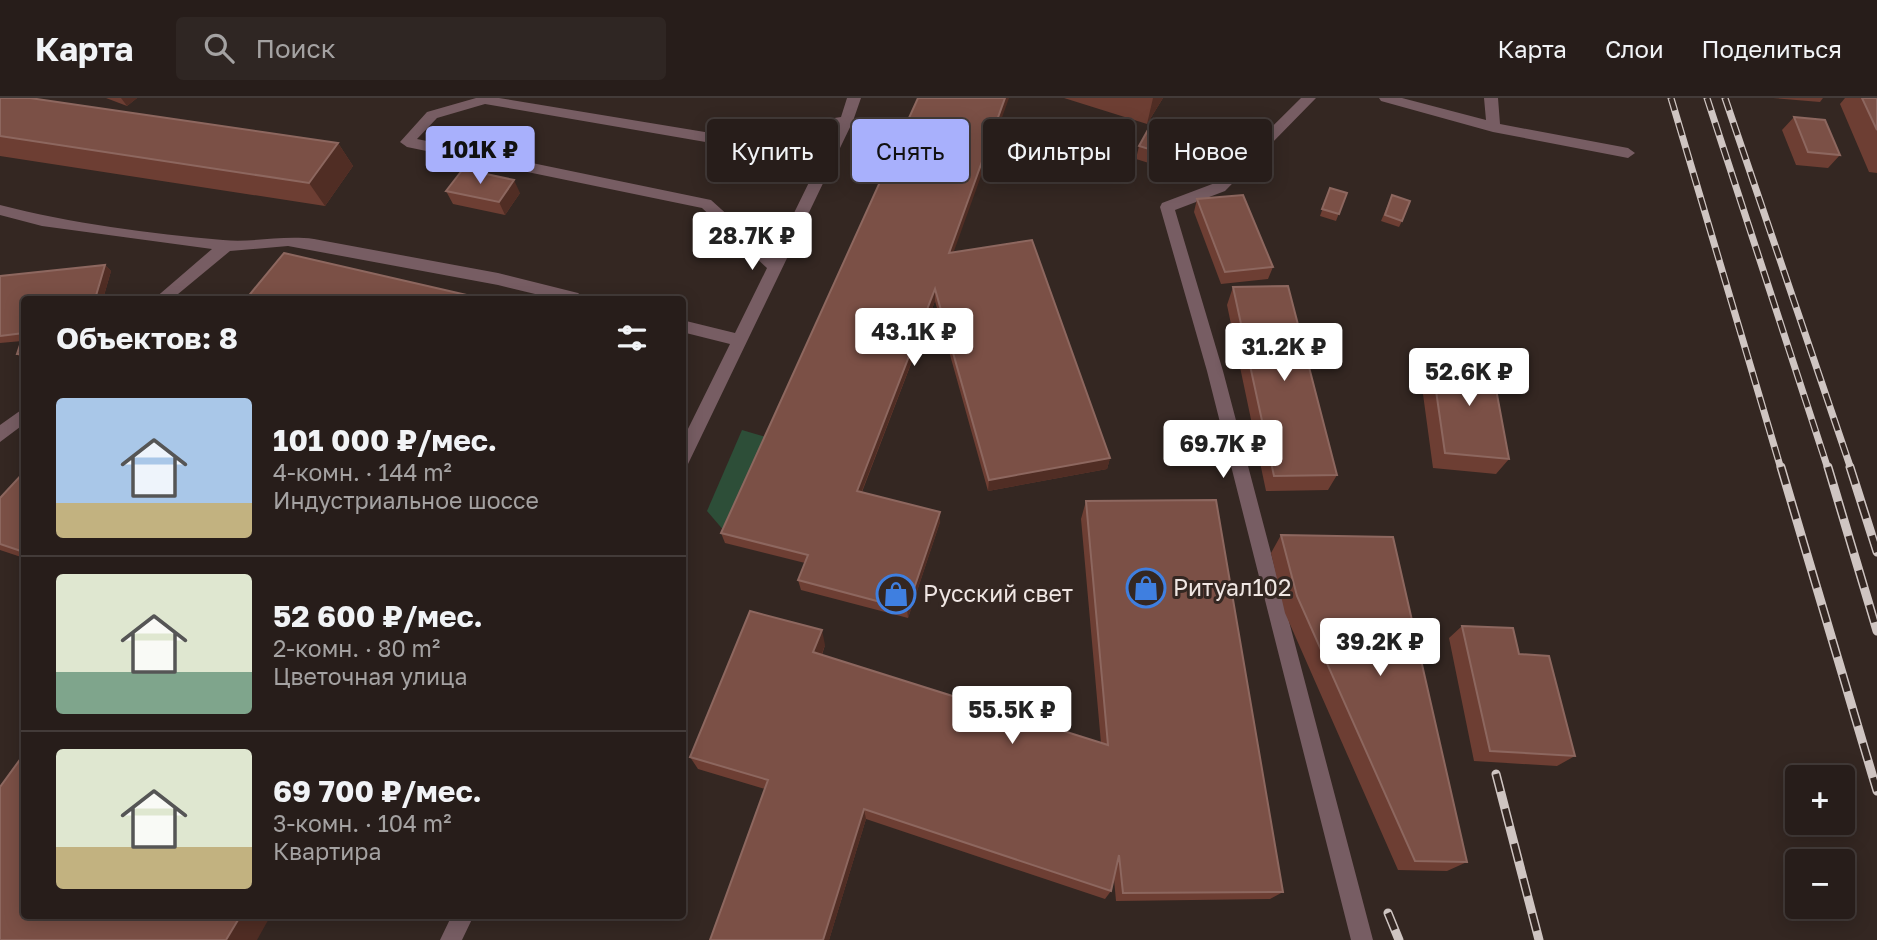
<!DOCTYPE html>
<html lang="ru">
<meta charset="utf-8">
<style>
:root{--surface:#271d1a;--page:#2f2623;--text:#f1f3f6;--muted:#a4a2a2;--line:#433b39;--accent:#a8b0fc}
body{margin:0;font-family:"Golos Text",sans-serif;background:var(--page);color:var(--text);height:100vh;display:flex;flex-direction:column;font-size:26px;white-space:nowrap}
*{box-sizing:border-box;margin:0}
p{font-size:23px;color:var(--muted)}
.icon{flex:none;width:38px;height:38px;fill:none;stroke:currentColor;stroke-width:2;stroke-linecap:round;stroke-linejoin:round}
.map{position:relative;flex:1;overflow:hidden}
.side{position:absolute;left:21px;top:198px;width:665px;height:623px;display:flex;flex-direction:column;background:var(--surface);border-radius:7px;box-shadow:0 4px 18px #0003,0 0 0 2px var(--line)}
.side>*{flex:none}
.hud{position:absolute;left:707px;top:21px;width:665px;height:63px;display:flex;gap:14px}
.fabs{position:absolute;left:1785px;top:667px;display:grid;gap:14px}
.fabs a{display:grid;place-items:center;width:70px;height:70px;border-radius:7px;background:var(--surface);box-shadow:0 4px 18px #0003,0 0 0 2px var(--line);font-size:35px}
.price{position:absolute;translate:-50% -60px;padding:0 16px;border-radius:7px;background:#fff;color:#222;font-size:23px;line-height:46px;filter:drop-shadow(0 2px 4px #0008)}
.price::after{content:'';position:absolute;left:50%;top:42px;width:21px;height:16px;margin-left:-10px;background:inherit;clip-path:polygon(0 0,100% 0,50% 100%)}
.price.current{background:var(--accent);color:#111}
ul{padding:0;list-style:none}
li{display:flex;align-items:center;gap:21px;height:175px;padding:0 35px}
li+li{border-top:2px solid var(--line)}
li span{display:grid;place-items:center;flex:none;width:196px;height:140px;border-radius:7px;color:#555}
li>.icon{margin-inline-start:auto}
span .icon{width:84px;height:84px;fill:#fffc;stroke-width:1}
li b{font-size:30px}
h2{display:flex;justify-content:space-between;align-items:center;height:84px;padding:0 35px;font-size:30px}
.pill{padding:0 24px;border-radius:7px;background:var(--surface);box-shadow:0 4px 18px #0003,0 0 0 2px var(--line);font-size:24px;line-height:63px}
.pill.current{background:var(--accent);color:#111}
header{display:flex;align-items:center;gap:42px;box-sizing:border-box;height:98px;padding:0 35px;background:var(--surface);border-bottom:2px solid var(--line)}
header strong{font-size:33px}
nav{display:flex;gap:38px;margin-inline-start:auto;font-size:24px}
.search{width:490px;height:63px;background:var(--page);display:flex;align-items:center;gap:18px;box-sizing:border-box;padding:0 24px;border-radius:7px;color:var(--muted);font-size:26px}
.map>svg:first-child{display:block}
.green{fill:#2d4e38}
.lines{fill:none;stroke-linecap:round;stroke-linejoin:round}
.minor{fill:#775d63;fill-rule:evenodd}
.rail-far1-casing{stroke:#cfc5c2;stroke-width:7}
.rail-casing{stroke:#cfc5c2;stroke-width:9}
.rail-far1{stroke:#342722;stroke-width:4.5;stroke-dasharray:13;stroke-linecap:butt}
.rail{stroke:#342722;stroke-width:6;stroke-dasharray:18;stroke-linecap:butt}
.wall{fill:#6d3e33}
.shaded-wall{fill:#502d24}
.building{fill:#7b5046;stroke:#8d675f;stroke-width:2}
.labels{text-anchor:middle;stroke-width:6;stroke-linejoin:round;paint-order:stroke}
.poi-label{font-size:23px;fill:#efe6e3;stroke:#342722;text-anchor:start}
</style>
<header>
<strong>Карта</strong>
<div class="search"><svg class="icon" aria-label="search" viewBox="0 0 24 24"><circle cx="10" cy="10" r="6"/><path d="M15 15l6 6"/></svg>Поиск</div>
<nav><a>Карта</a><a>Слои</a><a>Поделиться</a></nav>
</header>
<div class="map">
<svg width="1877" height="842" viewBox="0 0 1877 842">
<rect width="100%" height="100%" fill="#342722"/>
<path class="green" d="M742,332L766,339L725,434L707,413Z"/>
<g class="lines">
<path class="minor" d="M476,0H499L723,37L841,19L847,0H861L853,23L688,366L682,368V343L730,246L682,234V222L735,235L767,170L702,110L407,49L400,44L427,14ZM485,6L723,47L836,29L773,158L711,102L417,41L437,20Z
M1301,0H1316L1225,93L1175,112L1223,273L1373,842H1351L1207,273L1160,109L1162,105L1215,85Z
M1379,0H1402L1486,22L1484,0H1498L1500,26L1628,50L1635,55L1628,60L1493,34L1381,3Z
M0,107C70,125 151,136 223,142C253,145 281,137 314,141L498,175L578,195L586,201H556L498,187L288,148L230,153L172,201H154L212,151L42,128L0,117Z
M24,310V326L0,344V327Z
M452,817H474L462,842H440Z"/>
<defs>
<path id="rail-far1" d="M1671,0L1781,371
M1707,0L1828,371
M1725,0L1851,371"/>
<path id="rail" d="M1781,369L1877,693
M1828,369L1877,533
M1850,369L1877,454
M1496,676L1539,842
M1388,815L1399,842"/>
</defs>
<use href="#rail-far1" class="rail-far1-casing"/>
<use href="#rail" class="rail-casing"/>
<use href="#rail-far1" class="rail-far1"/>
<use href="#rail" class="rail"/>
</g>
<path class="wall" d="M0,0L338,45L353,68L325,108L0,58Z
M106,0H137L127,8Z
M1064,0H1163L1147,26Z
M1773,0H1823L1820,4Z
M1845,0H1877V75L1869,74L1840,6Z
M1794,19L1840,57L1828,70L1796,67L1782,32Z
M1217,40L1213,53L1200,81L1136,61L1139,48Z
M1330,90L1347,95L1336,123L1320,118Z
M446,93L520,95L505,117L453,106Z
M1392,97L1402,123L1399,129L1381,123Z
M1197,101L1273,169L1268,181L1221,186L1194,114Z
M953,154L1110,360L1107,371L988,393L935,203L862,394L940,424L908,520L801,492L798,482L805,465L725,445L721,435Z
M105,167L111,173L103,201H24V256L22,243L0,245V178Z
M1233,189L1337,377L1328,392L1266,393L1227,207Z
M17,256H24V263Z
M1431,258L1509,361L1496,376L1433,370L1420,274Z
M24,374V460L0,452V400Z
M1086,403L1283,794L1270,801L1116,803L1114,781L1111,793L1105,801L866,721L829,842H710L765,691L698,671L690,659L825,547L822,557L1101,645L1081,421Z
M1281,437L1467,764L1447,773L1398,772L1285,515L1271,455Z
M1462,528L1519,556L1575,658L1557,668L1474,663L1449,540Z"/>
<path class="shaded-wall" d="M121,0H137L127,8Z
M1005,0H1009L949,167V155Z
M1153,0H1163L1147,26Z
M1217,40L1213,53L1200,81L1204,68Z
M338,45L353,68L325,108L309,85Z
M514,82L520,95L505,117L499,104Z
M105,167L111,173L103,201H95Z
M935,191V203L858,403L857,393Z
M1110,360L1107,371L988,393L989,382Z
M940,414V424L908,520L907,511Z
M822,532L825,547L817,569L813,554Z
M864,711L866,721L829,842H823Z
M241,817H271L257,842H226Z"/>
<path class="building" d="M0,0H30L338,45L309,85L0,38Z
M918,0H1005L949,155L1032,142L1110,360L989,382L935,191L857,393L940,414L907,511L798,482L808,457L721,435Z
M1862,0H1877V32Z
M1794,19L1825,22L1840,57L1808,54Z
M1154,21L1217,40L1204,68L1139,48Z
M463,71L514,82L499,104L446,93Z
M1330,90L1347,95L1339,116L1322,111Z
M1243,97L1273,169L1225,174L1197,101Z
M1392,97L1410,103L1402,123L1385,117Z
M284,155L484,201H246Z
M105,167L95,201H24V256H17L24,235L0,238V178Z
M1288,188L1337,377L1274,378L1233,189Z
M1431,258L1491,264L1509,361L1445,355Z
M24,374V454L0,446V400Z
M1216,402L1283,794L1123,795L1119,757L1111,793L864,711L823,842H710L768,682L690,659L750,513L822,532L813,554L1108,647L1086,403Z
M1281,437L1393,439L1467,764L1415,763L1297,498Z
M1462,528L1513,530L1519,556L1549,558L1575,658L1490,653Z
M24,656V817H241L226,842H0V689Z"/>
<defs>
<symbol id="shop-ring" viewBox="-11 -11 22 22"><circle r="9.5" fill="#342722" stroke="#3f7fe0" stroke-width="1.5"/><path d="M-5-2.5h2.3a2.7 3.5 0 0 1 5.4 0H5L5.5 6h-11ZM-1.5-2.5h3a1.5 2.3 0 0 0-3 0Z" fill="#3f7fe0"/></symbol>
</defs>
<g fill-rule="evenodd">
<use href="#shop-ring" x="1124" y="468" width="44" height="44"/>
<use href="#shop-ring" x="874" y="474" width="44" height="44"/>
</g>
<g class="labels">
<g class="poi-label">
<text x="1173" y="498">Ритуал102</text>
<text x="923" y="504">Русский свет</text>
</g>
</g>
</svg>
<div class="fabs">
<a>+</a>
<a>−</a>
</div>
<b class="price current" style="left:480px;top:88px">101K ₽</b>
<b class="price" style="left:752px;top:174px">28.7K ₽</b>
<b class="price" style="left:914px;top:270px">43.1K ₽</b>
<b class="price" style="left:1284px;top:285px">31.2K ₽</b>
<b class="price" style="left:1469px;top:310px">52.6K ₽</b>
<b class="price" style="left:1223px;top:382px">69.7K ₽</b>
<b class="price" style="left:1380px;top:580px">39.2K ₽</b>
<b class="price" style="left:1012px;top:648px">55.5K ₽</b>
<div class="hud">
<a class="pill">Купить</a>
<a class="pill current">Снять</a>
<a class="pill">Фильтры</a>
<a class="pill">Новое</a>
</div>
<section class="side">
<h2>Объектов: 8<svg class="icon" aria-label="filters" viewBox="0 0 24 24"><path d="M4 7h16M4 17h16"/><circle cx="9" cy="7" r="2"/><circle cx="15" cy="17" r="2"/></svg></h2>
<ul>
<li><span style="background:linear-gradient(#a9c7e8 75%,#c2b280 0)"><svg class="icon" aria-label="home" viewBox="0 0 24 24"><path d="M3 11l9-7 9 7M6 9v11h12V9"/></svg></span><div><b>101 000 ₽/мес.</b><p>4-комн. · 144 m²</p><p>Индустриальное шоссе</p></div></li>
<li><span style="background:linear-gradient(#dfe7d0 70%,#7fa58c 0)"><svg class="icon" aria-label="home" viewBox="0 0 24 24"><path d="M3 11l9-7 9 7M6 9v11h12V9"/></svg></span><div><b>52 600 ₽/мес.</b><p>2-комн. · 80 m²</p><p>Цветочная улица</p></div></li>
<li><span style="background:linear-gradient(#dfe7d0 70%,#c2b280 0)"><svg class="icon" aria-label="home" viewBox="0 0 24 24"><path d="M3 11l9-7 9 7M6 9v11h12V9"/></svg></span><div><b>69 700 ₽/мес.</b><p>3-комн. · 104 m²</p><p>Квартира</p></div></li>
</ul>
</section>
</div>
